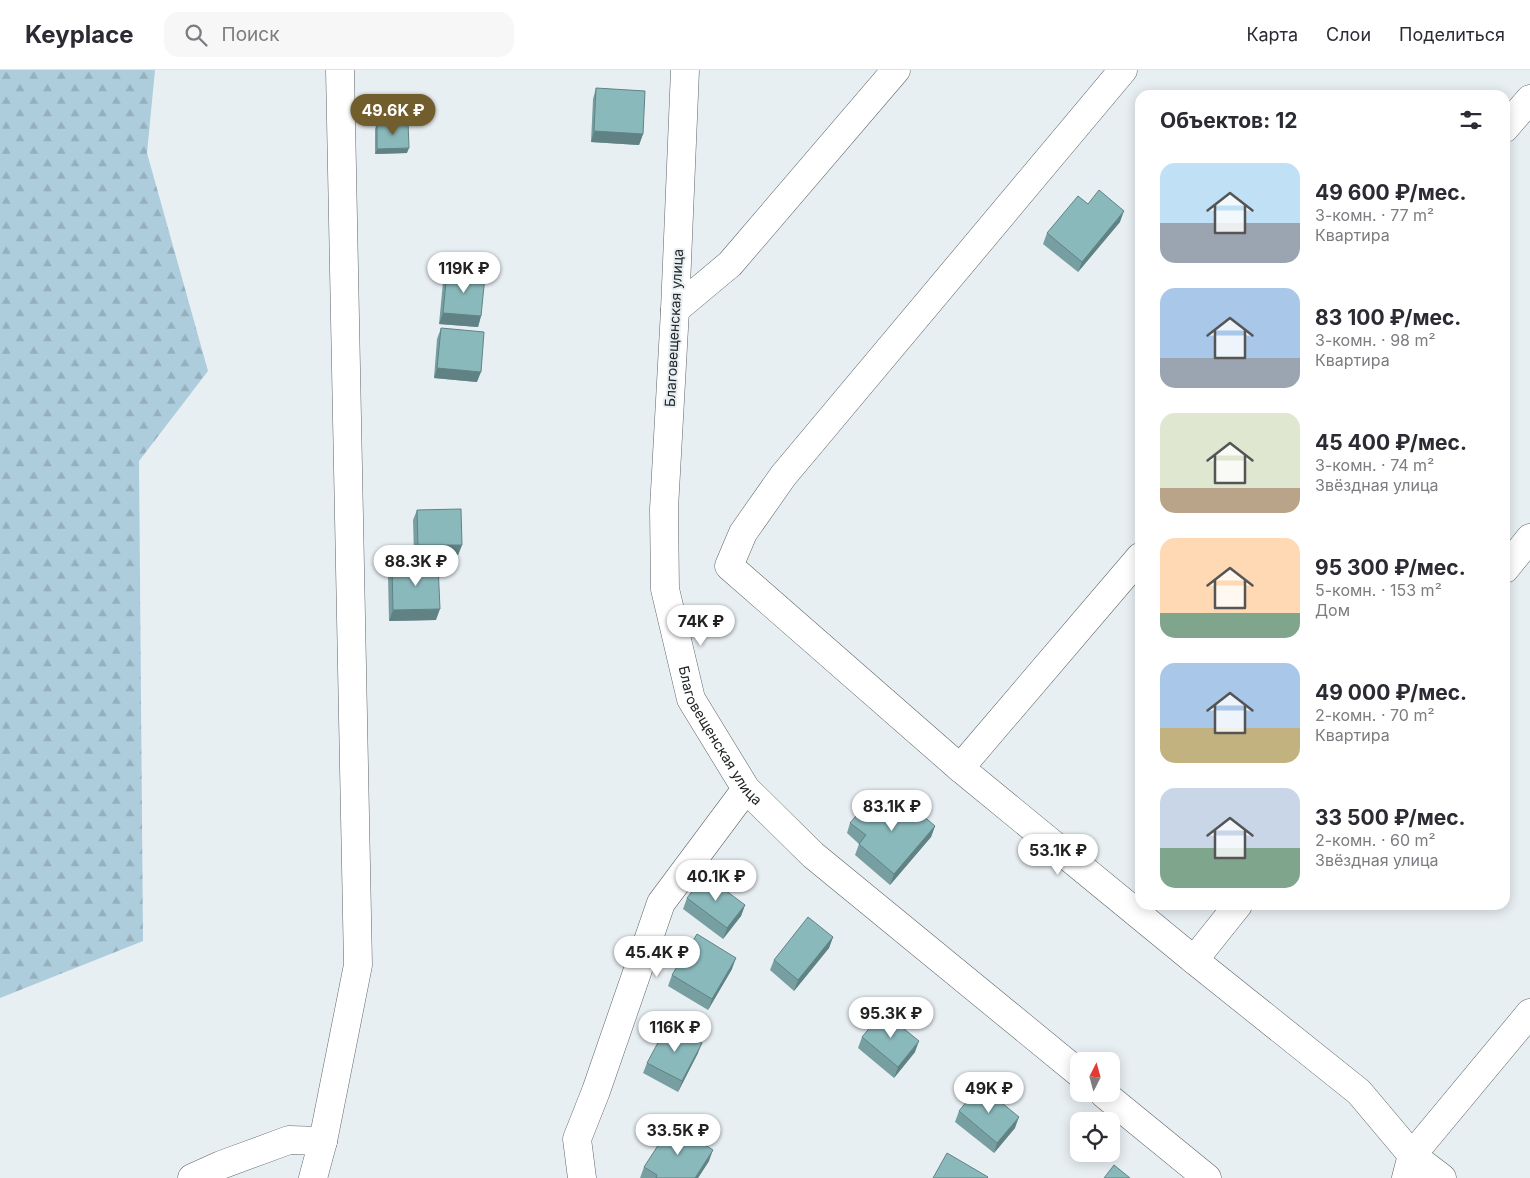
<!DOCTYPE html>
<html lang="ru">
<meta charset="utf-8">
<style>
:root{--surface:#fff;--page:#f7f7f7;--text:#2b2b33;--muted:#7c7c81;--line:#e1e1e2;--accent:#725d2c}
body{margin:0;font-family:Inter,sans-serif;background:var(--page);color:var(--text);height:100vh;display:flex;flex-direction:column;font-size:19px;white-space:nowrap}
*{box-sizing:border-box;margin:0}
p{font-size:16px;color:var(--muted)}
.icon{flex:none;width:28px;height:28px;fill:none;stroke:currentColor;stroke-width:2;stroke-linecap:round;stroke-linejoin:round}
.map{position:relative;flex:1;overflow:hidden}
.side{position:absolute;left:1135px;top:20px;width:375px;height:820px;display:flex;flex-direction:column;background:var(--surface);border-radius:15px;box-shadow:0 2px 12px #0003}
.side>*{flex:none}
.needle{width:32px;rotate:6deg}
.fabs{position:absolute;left:1070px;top:982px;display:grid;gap:10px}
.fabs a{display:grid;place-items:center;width:50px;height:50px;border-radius:10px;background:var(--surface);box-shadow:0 2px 12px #0003;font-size:25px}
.price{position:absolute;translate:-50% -42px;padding:0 11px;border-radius:18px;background:#fff;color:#222;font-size:16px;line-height:32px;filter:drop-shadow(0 1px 2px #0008)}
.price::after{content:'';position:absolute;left:50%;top:30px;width:15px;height:11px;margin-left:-8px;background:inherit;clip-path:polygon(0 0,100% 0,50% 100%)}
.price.current{background:var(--accent);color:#fff}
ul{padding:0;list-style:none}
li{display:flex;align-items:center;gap:15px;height:125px;padding:0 25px}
li span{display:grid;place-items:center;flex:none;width:140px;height:100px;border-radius:15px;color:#555}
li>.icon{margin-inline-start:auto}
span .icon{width:60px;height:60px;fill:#fffc;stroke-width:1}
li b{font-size:21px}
h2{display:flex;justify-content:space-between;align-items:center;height:60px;padding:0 25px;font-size:21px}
header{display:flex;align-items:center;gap:30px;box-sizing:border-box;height:70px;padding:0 25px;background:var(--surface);border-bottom:1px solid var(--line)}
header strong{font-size:24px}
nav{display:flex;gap:28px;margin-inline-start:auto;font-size:18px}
.search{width:350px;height:45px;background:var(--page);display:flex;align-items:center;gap:12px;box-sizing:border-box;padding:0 18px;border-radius:15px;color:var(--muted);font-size:19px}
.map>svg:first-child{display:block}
.forest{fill:url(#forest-firs)}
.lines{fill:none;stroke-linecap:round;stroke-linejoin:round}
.minor-casing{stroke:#5e6467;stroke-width:29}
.minor{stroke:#fff;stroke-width:28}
.wall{fill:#779fa2}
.shaded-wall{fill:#618284}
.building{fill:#8ab9bc;stroke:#618284}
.labels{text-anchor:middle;stroke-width:4;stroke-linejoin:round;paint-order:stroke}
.street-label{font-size:14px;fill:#222526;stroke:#e8eff3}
</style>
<header>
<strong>Keyplace</strong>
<div class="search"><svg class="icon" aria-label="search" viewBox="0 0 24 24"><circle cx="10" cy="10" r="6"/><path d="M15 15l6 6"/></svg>Поиск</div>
<nav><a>Карта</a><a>Слои</a><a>Поделиться</a></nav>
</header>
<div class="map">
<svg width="1530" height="1108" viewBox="0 0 1530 1108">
<defs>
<pattern id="forest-firs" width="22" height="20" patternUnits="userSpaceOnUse" patternTransform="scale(1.25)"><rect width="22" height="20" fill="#adccdc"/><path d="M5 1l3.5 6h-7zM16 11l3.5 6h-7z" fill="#95afbd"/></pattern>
</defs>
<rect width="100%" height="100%" fill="#e8eff3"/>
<path class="forest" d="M0,0H155L147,83L208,301L139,391L143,871L0,928Z"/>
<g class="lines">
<defs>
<g id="minor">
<path id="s1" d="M685,0L675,240L664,439L665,519L691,629L746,719L813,785L1079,1003"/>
<path d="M1123,0L783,406L743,463L729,496L960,698L1194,890L1359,1022L1412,1085L1406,1108"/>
<path d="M1505,58L1530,29"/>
<path d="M675,240L730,194L896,0"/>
<path d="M1505,499L1530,468"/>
<path d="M960,698L1140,487"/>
<path d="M1194,890L1238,835"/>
<path d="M1104,1024L1207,1108"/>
<path d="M192,1108L221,1095L289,1070L323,1071"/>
<path d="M313,1108L323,1071L358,895L340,0"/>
<path d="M582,1108L577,1069L596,1021L661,833L746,719"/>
<path d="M1442,1108L1412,1085L1530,943"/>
</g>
</defs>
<use href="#minor" class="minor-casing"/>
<use href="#minor" class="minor"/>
</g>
<path class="wall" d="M596,18L643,64L639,75L591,72L593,29Z
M377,53L407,83L375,84V59Z
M1088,134L1120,152L1078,202L1043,174L1047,163Z
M447,202L481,246L478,257L439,254L443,212Z
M441,258L477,312L434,308L437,269Z
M417,440L462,475L458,485L414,486L413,450Z
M392,496L436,550L389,551L388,506Z
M887,741L935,756L931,767L890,815L855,785L859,774L847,763L850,753Z
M687,828L745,835L741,846L723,869L683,839Z
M833,867L829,878L794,921L770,900L774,890Z
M732,899L708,940L668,916L672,905Z
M862,967L915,982L894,1008L858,978Z
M698,983L678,1022L643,1003L647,993Z
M959,1041L1015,1058L994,1083L955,1052Z
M709,1091L698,1108H640L644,1097Z"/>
<path class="shaded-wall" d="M594,61L643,64L639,75L591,72Z
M409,78L407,83L375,84L377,79Z
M1124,141L1120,152L1078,202L1082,192Z
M443,243L481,246L478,257L439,254Z
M437,298L481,302L477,312L434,308Z
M418,475H462L458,485L414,486Z
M440,539L436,550L389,551L393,540Z
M935,756L931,767L890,815L894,804Z
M745,835L741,846L723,869L727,858Z
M833,867L829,878L794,921L798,910Z
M736,888L732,899L708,940L712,929Z
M919,971L915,982L894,1008L898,997Z
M702,973L698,983L678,1022L682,1011Z
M1019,1047L1015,1058L994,1083L997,1073Z
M713,1080L709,1091L698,1108H695Z"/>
<path class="building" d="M596,18L645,21L643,64L594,61Z
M408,52L409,78L377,79V53Z
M1099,120L1124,141L1082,192L1047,163L1078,126L1088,134Z
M1505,198L1508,201L1505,204Z
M447,202L485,206L481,246L443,243Z
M441,258L484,262L481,302L437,298Z
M461,439L462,475H418L417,440Z
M438,494L440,539L393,540L392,496Z
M900,726L935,756L894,804L859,774L866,765L850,753L871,728L887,741Z
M705,805L745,835L727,858L687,828Z
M808,847L833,867L798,910L774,890Z
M697,864L736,888L712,929L672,905Z
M883,942L919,971L898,997L862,967Z
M668,954L702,973L682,1011L647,993Z
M980,1015L1019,1047L997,1073L959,1041Z
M672,1054L713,1080L695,1108H656L657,1105L644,1097Z
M947,1083L988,1107L987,1108H933Z
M1114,1095L1130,1108H1104Z"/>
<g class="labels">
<g class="street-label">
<text transform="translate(674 258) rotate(-87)" y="5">Благовещенская улица</text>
<text dy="5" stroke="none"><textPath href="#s1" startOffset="678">Благовещенская улица</textPath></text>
</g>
</g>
</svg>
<div class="fabs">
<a><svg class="needle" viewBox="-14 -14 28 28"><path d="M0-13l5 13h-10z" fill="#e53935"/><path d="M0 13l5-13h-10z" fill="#7c7c81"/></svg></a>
<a><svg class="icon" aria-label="locate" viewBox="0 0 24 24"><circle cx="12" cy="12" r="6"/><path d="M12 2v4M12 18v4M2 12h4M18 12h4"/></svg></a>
</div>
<b class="price current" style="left:393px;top:66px">49.6K ₽</b>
<b class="price" style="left:464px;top:224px">119K ₽</b>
<b class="price" style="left:416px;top:517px">88.3K ₽</b>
<b class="price" style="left:701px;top:577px">74K ₽</b>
<b class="price" style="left:892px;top:762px">83.1K ₽</b>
<b class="price" style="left:1058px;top:806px">53.1K ₽</b>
<b class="price" style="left:716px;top:832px">40.1K ₽</b>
<b class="price" style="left:657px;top:908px">45.4K ₽</b>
<b class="price" style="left:891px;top:969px">95.3K ₽</b>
<b class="price" style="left:675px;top:983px">116K ₽</b>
<b class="price" style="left:989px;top:1044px">49K ₽</b>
<b class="price" style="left:678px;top:1086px">33.5K ₽</b>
<section class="side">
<h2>Объектов: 12<svg class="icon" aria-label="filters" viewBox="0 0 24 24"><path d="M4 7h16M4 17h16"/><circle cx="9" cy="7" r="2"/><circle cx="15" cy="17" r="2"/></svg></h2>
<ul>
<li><span style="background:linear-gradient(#bfe0f5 60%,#9aa5b1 0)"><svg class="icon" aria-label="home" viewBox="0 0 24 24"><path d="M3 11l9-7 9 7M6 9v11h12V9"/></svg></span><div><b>49 600 ₽/мес.</b><p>3-комн. · 77 m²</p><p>Квартира</p></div></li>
<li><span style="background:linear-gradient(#a9c7e8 70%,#9aa5b1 0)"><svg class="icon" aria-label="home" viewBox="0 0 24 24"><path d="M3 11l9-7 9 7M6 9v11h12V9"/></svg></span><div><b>83 100 ₽/мес.</b><p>3-комн. · 98 m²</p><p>Квартира</p></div></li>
<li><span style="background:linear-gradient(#dfe7d0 75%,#b9a48a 0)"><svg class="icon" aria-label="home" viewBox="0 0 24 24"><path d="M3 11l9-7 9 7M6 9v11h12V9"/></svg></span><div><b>45 400 ₽/мес.</b><p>3-комн. · 74 m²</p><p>Звёздная улица</p></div></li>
<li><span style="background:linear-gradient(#ffd9b3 75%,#7fa58c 0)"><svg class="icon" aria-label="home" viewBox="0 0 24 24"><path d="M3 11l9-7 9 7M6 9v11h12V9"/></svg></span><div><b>95 300 ₽/мес.</b><p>5-комн. · 153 m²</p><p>Дом</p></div></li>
<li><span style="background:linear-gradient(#a9c7e8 65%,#c2b280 0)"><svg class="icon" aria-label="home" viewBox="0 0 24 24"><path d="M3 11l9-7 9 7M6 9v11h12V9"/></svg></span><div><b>49 000 ₽/мес.</b><p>2-комн. · 70 m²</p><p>Квартира</p></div></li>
<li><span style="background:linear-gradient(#c9d6e8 60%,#7fa58c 0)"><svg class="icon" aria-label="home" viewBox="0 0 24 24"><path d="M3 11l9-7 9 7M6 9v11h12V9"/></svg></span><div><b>33 500 ₽/мес.</b><p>2-комн. · 60 m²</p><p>Звёздная улица</p></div></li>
</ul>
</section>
</div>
